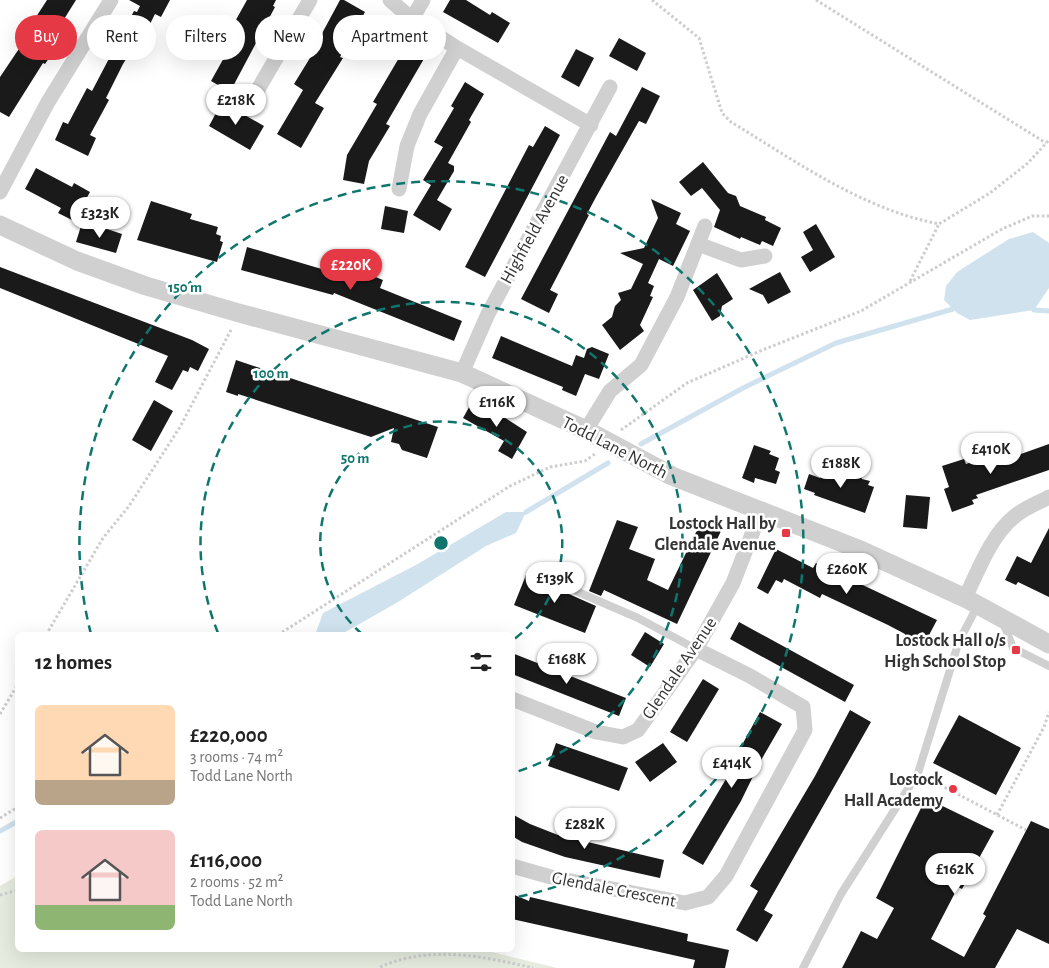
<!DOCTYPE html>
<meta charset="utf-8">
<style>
:root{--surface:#fff;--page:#f6f6f6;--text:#222;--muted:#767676;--accent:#e63946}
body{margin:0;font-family:"Alegreya Sans",sans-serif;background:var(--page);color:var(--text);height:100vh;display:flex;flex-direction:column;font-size:19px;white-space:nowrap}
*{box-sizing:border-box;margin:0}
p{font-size:16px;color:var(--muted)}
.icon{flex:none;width:28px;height:28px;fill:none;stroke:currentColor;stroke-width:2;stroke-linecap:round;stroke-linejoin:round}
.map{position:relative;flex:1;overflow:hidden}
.panel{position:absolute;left:15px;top:632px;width:500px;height:320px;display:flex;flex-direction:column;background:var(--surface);border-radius:8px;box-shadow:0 5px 20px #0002}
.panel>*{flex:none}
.top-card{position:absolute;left:15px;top:15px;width:500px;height:45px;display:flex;gap:10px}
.price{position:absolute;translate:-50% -42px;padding:0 11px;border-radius:18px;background:#fff;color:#222;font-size:16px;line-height:32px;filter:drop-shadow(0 1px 2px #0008)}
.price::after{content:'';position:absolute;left:50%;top:30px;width:15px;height:11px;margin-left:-8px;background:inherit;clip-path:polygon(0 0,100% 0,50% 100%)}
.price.on{background:var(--accent);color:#fff}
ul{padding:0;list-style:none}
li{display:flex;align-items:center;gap:15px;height:125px;padding:0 20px}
li span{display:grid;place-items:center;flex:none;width:140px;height:100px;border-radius:8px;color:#555}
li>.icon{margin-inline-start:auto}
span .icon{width:60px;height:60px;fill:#fffc;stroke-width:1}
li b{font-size:21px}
h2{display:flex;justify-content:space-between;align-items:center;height:60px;padding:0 20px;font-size:21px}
.tag{padding:0 18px;border-radius:22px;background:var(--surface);box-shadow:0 5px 20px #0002;font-size:18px;line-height:45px}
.tag.on{background:var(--accent);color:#fff}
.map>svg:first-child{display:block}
.green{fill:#e6ecdf}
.water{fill:#cfe2ee}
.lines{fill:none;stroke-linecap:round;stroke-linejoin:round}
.stream{stroke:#cfe2ee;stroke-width:5}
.building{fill:#1a1a1a}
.path{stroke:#cdcdcd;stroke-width:3;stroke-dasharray:2.5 2.5;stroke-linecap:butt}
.service{stroke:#d0d0d0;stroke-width:8}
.minor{stroke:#d0d0d0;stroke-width:15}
.tertiary{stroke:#d0d0d0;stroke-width:19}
.ring{fill:none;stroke:#0f766e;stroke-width:2.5;stroke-dasharray:9 6}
.poi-dot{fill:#e63946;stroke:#fff;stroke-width:2}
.labels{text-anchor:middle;stroke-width:5;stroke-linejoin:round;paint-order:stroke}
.street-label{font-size:18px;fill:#333;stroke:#fff}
.poi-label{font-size:18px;font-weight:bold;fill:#333;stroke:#fff;text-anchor:end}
.centre{fill:#0f766e;stroke:#fff;stroke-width:2.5}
.ring-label{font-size:15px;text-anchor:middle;font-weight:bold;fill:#0f766e;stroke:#fff;stroke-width:5;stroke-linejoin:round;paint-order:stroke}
</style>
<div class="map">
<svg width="1049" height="968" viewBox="0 0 1049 968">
<rect width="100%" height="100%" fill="#fff"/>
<path class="green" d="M17,876L18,950H483L557,968H0V886Z"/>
<path class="water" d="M1033,232L1049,243V288L1034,310L970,320L957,313L944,300L946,286L957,272L1009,239Z
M506,512H526L516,533L486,546L398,602L340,635H315L323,613L416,565Z"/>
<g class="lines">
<path class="stream" d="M1034,310L1049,311
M641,444L743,388L836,343L953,309
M526,512L608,463
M0,831L18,821"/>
</g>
<path class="building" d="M47,0H76L51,40L58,45L45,64L43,63L9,117L0,112V77L39,19L36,17Z
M129,0H170L161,17L155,14L141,42L138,40L123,64L106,98L109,100L90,135L96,138L88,156L55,140L63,122L68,124L87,88L92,91L134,11L137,12L140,6Z
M247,0H276L273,6L275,7L230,92L211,81L235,38L228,34Z
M340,0H344L365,12L340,57L343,58L315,103L324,108L301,148L277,134L303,90L294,84L321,40L319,39Z
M450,0H466L490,15L492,12L510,23L498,43L443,12Z
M619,38L646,53L637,71L609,56Z
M406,46L425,57L386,124L390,126L369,161L364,184L343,180L347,155L377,104L373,102Z
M576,49L594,58L579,87L561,77Z
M465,82L484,94L469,120L471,122L448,163L454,166V171L437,200L452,209L440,231L413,215L431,185L423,180L443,147L434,142L454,108L451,106Z
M642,87L660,96L646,124L639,121L596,197L587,214L589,215L550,290L558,294L549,313L521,299L610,132L616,136Z
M222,102L264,126L250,150L209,126Z
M545,126L560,135L485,277L465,267L529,145L533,147Z
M703,162L728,193L736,196L740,206L766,217L765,220L781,228L773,246L762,241L760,245L741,237L740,239L714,227L720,210L702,188L691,196L679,182Z
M36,168L72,187L74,183L90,192L74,221L58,213L61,208L25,189Z
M651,199L681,213L676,224L690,231L673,266L659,259L648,283L654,286L650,296L653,297L640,325L644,331L620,350L602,325L612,317L615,306L621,300L618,293L631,289L643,264L620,253L644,248L658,218Z
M151,201L192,214L190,219L218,227L216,234L221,236L220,241L223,242L217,262L137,240Z
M385,206L408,211L404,233L381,229Z
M816,224L835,257L810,272L801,257L813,250L803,232Z
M81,226L100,231L101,227L122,234L116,253L76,242Z
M247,247L359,280L363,272L383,280L380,288L462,321L454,341L334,293L333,295L241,270Z
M0,267L192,340L209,349L198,371L190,367L188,372L183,370L172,390L155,382L168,356L0,288Z
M780,272L791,292L768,304L763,295L749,289Z
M717,273L733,299L722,306L720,316L712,321L693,290Z
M501,336L572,366L576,355L584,358L587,349L592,347L609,354L599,379L585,374L576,396L562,390L563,387L492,358Z
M236,360L438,427L427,458L402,450L399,444L391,442L394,428L371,437L238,394V396L226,392Z
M154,400L173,411L151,451L132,440Z
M472,402L498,416L499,414L527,432L512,459L498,451L504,441L463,418Z
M1049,444V470L976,495L978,498L972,500L974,504L952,512L944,489L949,487L942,466L964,459L966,464L998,453L1001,461Z
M754,445L771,451L769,454L779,458L775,470L780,472L776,484L755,478L754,483L742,478Z
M825,466L849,474L855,472L860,474L862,479L870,481L868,485L874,487L865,513L814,495L815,493L804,489L809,474L820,478Z
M906,495L930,497L927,529L903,527Z
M617,520L638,527L629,549L655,559L647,580L668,590L701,522L721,531L677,624L604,590L601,596L589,591Z
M1049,528V597L1018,582L1016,585L1005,580L1017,556L1031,563Z
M776,549L813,568L816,563L937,620L927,639L922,637L920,642L911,638L906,639L905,634L888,625L822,594L820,598L784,579L782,583L776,580L768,594L757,588Z
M526,575L596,606L585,633L514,605Z
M739,622L854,685L845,702L730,639Z
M645,632L664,644L650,667L631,655Z
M512,653L626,698L619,716L512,674Z
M703,679L719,689L687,742L670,732Z
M850,710L871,722L764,910L773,915L757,942L736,930L758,891L750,886L815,776Z
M760,712L782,724L760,762L741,801L703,865L682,853L726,779L724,778Z
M959,715L1021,748L996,795L933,763Z
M556,743L628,768L619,791L548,766Z
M663,743L677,762L650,782L635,762Z
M926,798L994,831L962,889L958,887L931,939L964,957L986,916L983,914L1031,821L1049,829V944L1017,929L995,968H842L861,931L877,939L894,908L876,898Z
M512,814L530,824L558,835L664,860L660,878L565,857L522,842L512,836Z
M512,894L529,901L530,897L688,934L687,941L729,950L725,968H693L695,960L512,919Z"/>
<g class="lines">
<path class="path" d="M652,0L699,38L722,113L731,122C797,162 862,209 939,224L990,193L1028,163L1049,140
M816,0L1046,143
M910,281L939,224
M621,430L687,383L765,349L861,311L1002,229L1032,216H1049
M46,635L103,538L129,506L180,427L232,328
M278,635L510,486L550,467L585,461L595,454
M0,714L18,684
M927,778L1026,830
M997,815L1044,727L1049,712
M0,818L18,807
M0,895L18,890
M380,967C430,945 482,956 533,968"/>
<path class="service" d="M578,592L638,618L696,649
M1003,622L1013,648L1049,666
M803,968L841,894L918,773L959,641L978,605"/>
<path class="minor" d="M390,0L412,19L457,48L591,125
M412,19L423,0
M253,98L310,0
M399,189L407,146L420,114L457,48
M0,192L48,102L111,0
M698,244L741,260L765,256
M462,373L488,314L610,87
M586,430L610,391L641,365L677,297L705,226
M965,598C978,571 991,535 1015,516C1025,508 1038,503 1049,497
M512,699L596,732L623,737L638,730L696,649L733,583L761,511
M512,866L551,877L685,903L708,897L726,876L805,730L803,707L750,676L696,649"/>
<path class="tertiary" d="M0,225L77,261L146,286L239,313L462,373L586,430L672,476L858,549L965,598L1049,644"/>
</g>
<g class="ring">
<path d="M362 634A121 121 0 1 1 513 640"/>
<path d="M218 633A241 241 0 1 1 513 773"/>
<path d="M91 634A362 362 0 1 1 513 898"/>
</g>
<g class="poi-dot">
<rect x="781" y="528" width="10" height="10" rx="2.5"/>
<rect x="1011" y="645" width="10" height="10" rx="2.5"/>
<circle cx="953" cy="789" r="5"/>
</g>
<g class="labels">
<g class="street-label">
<text transform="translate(534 229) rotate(-61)" y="6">Highfield Avenue</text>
<text transform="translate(615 447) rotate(27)" y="6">Todd Lane North</text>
<text transform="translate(679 668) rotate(-56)" y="6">Glendale Avenue</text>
<text transform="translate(614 889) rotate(11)" y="6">Glendale Crescent</text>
</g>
<g class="poi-label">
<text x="776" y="529">Lostock Hall by<tspan x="776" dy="21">Glendale Avenue</tspan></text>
<text x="1006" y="646">Lostock Hall o/s<tspan x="1006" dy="21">High School Stop</tspan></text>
<text x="943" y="785">Lostock<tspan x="943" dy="21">Hall Academy</tspan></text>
</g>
</g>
<circle cx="441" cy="543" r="8" class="centre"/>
<g class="ring-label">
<text x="185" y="292">150 m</text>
<text x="271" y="378">100 m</text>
<text x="355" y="463">50 m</text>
</g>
</svg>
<b class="price" style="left:236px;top:126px">£218K</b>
<b class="price" style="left:100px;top:239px">£323K</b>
<b class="price on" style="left:351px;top:291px">£220K</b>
<b class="price" style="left:497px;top:428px">£116K</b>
<b class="price" style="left:991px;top:475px">£410K</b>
<b class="price" style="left:841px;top:489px">£188K</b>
<b class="price" style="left:847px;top:595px">£260K</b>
<b class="price" style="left:555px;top:604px">£139K</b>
<b class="price" style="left:567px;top:685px">£168K</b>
<b class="price" style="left:732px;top:789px">£414K</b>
<b class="price" style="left:585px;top:850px">£282K</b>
<b class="price" style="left:955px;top:895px">£162K</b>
<div class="top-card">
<a class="tag on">Buy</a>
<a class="tag">Rent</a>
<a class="tag">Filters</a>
<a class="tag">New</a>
<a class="tag">Apartment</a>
</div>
<section class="panel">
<h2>12 homes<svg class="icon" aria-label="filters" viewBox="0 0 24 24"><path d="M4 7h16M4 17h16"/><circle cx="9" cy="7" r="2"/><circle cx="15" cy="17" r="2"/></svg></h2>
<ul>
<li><span style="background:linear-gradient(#ffd9b3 75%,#b9a48a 0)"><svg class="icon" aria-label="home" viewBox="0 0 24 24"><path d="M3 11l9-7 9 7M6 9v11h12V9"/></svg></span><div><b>£220,000</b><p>3 rooms · 74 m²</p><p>Todd Lane North</p></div></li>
<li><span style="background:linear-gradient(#f6c9c9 75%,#8fb573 0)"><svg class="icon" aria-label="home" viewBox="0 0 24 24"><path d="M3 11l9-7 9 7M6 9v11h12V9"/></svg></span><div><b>£116,000</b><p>2 rooms · 52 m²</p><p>Todd Lane North</p></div></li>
</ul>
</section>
</div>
